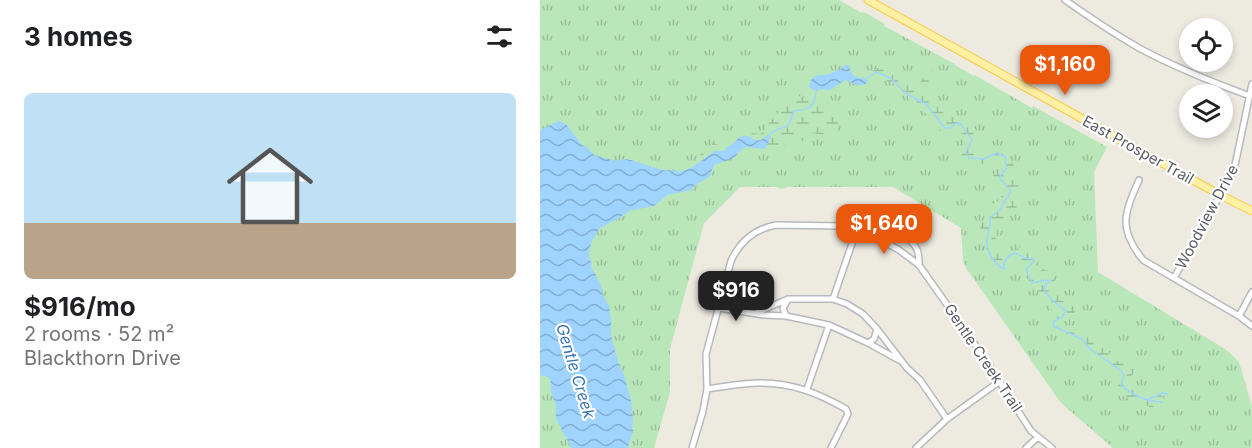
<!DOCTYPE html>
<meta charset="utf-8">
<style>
:root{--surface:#fff;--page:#f2f2f2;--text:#202124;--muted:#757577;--accent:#ea580c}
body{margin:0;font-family:Inter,sans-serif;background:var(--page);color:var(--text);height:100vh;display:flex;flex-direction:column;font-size:22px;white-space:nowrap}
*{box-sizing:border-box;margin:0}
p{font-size:20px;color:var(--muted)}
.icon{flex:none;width:33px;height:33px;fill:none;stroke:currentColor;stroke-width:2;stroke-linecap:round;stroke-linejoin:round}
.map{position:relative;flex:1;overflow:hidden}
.side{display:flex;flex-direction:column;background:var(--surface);width:540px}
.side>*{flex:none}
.buttons{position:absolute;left:639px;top:18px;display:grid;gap:12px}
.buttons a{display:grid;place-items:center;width:54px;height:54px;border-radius:50%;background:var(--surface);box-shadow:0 3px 9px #0003;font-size:30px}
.price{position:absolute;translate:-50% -51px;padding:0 14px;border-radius:12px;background:var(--accent);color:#fff;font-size:20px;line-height:39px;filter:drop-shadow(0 2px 3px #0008)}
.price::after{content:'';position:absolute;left:50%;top:36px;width:18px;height:14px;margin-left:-9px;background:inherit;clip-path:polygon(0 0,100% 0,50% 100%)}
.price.on{background:#222;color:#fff}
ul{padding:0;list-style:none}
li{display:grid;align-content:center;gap:12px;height:318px;padding:0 24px}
li span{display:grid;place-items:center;height:186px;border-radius:9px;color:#555}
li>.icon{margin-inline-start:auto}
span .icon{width:108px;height:108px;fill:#fffc;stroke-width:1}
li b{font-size:26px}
h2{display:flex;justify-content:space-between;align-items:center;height:72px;padding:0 24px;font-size:26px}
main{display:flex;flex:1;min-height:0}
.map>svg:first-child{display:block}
.grass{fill:url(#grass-tufts)}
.wetland{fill:url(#wetland-marsh)}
.water{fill:url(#water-waves)}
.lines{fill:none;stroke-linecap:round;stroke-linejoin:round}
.stream{stroke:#9ed4ff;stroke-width:1.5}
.minor-casing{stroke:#b6b9be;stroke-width:8}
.major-casing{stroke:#faca4c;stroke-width:9}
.minor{stroke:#fff;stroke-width:5}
.major{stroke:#fff0a3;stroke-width:7}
.labels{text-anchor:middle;stroke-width:4.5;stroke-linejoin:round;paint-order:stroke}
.street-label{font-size:15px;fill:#595d62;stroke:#fff}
.water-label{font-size:16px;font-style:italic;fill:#3674b7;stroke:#fff}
</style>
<main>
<section class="side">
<h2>3 homes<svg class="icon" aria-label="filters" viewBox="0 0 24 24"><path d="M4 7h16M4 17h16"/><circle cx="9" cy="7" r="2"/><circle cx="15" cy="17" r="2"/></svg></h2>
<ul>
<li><span style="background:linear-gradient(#bfe0f5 70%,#b9a48a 0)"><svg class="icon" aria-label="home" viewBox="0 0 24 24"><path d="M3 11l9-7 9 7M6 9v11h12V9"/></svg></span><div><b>$916/mo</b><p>2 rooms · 52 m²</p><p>Blackthorn Drive</p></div></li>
</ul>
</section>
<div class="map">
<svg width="712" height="448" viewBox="0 0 712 448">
<defs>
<pattern id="grass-tufts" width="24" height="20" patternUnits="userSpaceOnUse" patternTransform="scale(1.5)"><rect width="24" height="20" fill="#bae7ba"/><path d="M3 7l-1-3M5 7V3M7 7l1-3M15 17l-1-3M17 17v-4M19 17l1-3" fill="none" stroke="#9abe9b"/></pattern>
<pattern id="wetland-marsh" width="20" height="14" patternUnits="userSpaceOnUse" patternTransform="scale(1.5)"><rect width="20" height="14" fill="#bae7ba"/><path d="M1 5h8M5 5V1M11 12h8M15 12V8" fill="none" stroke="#9abe9b"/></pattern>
<pattern id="water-waves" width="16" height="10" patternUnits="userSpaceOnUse" patternTransform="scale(1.5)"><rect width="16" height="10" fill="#9ed4ff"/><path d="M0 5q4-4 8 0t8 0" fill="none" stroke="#84afd2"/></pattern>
</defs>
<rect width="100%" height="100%" fill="#edeae0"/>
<path class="grass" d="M0,0H299L322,13L324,12L345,24L344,26L415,64V65L434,76L435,75L492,108L493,106L567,147L554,172L558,272L680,346L689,352L699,362L712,407V448H573L521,403L426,268L423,260L421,228L353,187H248L241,189L237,187H200L164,223L130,349V392L114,448H0Z"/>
<path class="wetland" d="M337,68C347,68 358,66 366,74C371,79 370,82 375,86L385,77L389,71L392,70L394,81L387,95C399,116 425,114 437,131L434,146L436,150L445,153L453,151L468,156L479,174L481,183L479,202L474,212L460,220C459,225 454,241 455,245C458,255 466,260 465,272L460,271L454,265L452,268L451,260L444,243H440L436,246L433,245C437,236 440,229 443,220C445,215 449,212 450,206L459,200L463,194L460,190L455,191C447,182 457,174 455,163L452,162C444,165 433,165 424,162C418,152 426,145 426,136L418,132L409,135C401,130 390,125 388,115L371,102L368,96L355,84L346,81L327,83L328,81L327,79L322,78Z
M273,94C281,97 290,101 291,110L296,109C298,112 298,127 298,132L288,138H285C280,135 272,131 267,135C265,137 264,140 262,142L241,146H226L230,139L229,134C220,139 218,142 210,136C201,139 189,143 184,151L172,153L162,160L158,162L161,154L174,143L181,146L185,142L203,132L220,134C224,132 225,130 225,126C236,118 244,106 251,95L264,97Z
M481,246L489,252L495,253L500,256C499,263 493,268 487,269L480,261L468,257V255Z
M503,269L511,272L519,295L535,307C536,315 533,317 526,320L518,319L509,306V302L505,293L496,290L486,277L491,271L499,272Z
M513,324L516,327L522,328L541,336L542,332L549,330L558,341L564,342C567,352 574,362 586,364L593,359L600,363V366L589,379C591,385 597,391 603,394L604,391L612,387C621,392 627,401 627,412C611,408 594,401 579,394L578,385L581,377L579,373L569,366L541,339L525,334L515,333L513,328Z"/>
<path class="water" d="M306,65H309C310,74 316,79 325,78L328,80L327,83C319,88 313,83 305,80L290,90L279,89L277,92L269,87C272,70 281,78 292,73C297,71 302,68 306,65Z
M19,121L26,124L42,145L47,147L54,155L64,158L78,161L84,159L91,160L122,170L143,171L151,168L172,153L174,151H184C186,148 188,147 191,145C196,142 197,138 202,136C210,134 214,142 221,140C224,138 226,136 229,134L230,136L229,141L225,149L206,147L200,151L194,158L174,165L169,177L154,186L152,190L127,195L114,206L89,211L79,218L60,228L52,241L50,247L49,254L50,261L52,262L51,266L60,283L62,292L69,306L71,320V335L78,362L84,375L91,400L93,418L92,429L94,431L92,434L88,448H31C27,437 20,429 16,417C15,412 17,408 15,403C12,395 9,389 11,380L8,377L0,375V130Z"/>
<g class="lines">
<path class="stream" d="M327,78L336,72L350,78L367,94L386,104L405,128H410L416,123L421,124L432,140L426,152L429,158L444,159L456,153L466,157L465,162L467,168L459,177L471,191L459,211L450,217C452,225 447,232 447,241C446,251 455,265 464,269V262L470,255L475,253L485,258L493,259L494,261L486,270L492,283L505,280L510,281L504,287C506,298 518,304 526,311L522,317L514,321L513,326L542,339L550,349L580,370L584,375L581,385C591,395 608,402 622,402
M230,135C238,126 242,130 248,125C251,122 252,115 254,111C268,109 273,110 276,93
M609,399L623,393L628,394"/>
<defs>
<path id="minor" d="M525,0C549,17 573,33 599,48C634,67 672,82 710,96
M599,180C584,214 578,229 603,260L699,316L712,326
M317,229C323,227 330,224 337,224C349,225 367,235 375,246C379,251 379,258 379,265
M634,278L694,170L712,84
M293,299L317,229
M179,308L224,315L246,316L289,325L328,343L359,360
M216,313L248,299H293L307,304L323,314L337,329L367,368L380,380L407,419
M246,316L243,308L248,299
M699,316L712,292
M328,343L334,339L337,329
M167,389C184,387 201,383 218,383C250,382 278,393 306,409L308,414L291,448
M267,389L289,325
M152,448L163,411L167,389L166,354L191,261C200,241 214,229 236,225L303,226L317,229L336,237L359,250L379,265L441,353L491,431L512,448
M376,448L407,419L460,381
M486,448L498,437"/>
<path id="major" d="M328,0L680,195L712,211"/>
</defs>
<use href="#minor" class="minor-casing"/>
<use href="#major" class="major-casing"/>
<use href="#minor" class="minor"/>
<use href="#major" class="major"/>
</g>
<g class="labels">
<g class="street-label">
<text transform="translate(598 150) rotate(29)" y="5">East Prosper Trail</text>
<text transform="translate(667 217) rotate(-62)" y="5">Woodview Drive</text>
<text transform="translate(443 358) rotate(56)" y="5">Gentle Creek Trail</text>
</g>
<g class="water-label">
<text transform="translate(36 371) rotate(73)" y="6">Gentle Creek</text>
</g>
</g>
</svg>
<div class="buttons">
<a><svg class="icon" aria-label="locate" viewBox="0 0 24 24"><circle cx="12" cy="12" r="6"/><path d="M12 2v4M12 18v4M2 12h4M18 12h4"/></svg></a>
<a><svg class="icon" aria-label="layers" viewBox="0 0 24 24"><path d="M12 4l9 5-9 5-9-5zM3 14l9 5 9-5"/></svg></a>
</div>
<b class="price" style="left:525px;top:96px">$1,160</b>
<b class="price" style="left:344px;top:255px">$1,640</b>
<b class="price on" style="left:196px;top:322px">$916</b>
</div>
</main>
